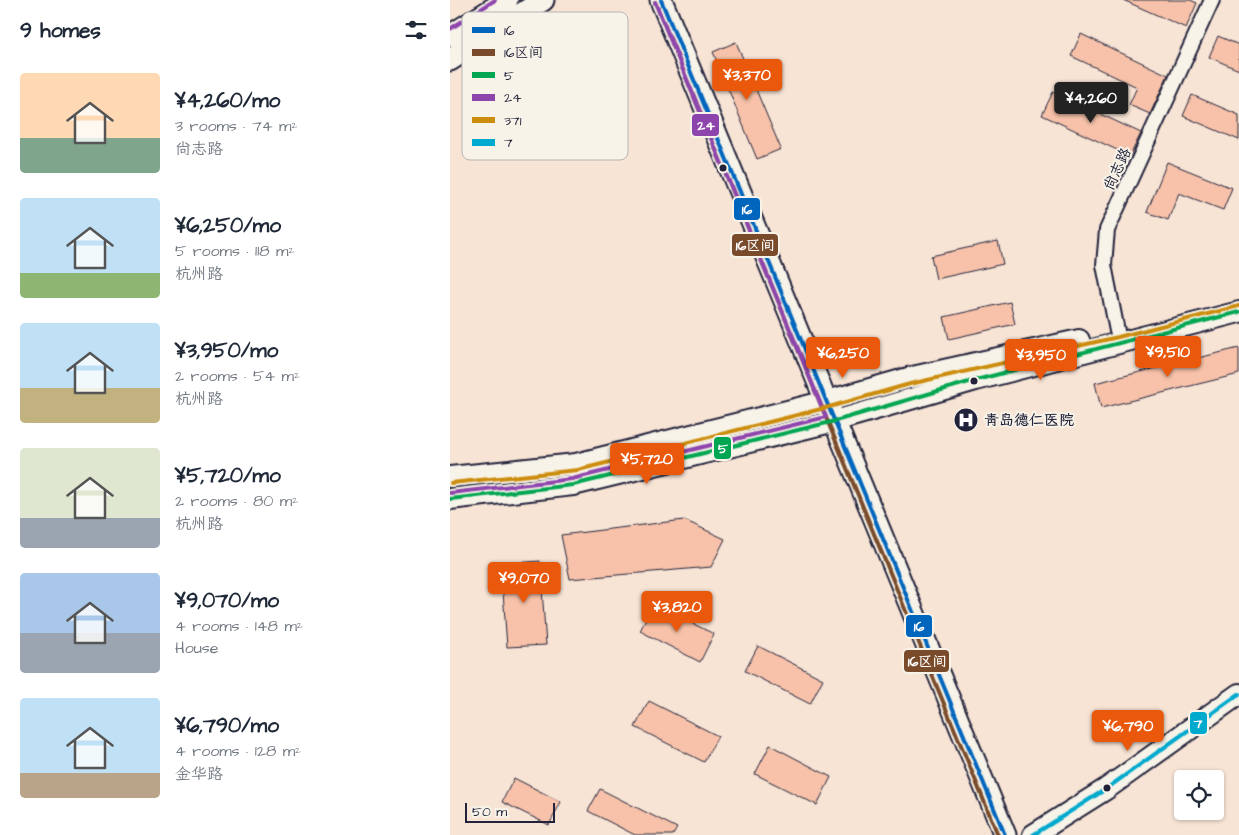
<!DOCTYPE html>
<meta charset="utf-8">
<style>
:root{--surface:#fff;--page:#f6f6f7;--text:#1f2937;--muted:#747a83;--accent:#ea580c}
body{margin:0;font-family:"Architects Daughter","LXGW WenKai TC",sans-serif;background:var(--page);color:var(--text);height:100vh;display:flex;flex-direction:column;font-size:19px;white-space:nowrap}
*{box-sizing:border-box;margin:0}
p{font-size:16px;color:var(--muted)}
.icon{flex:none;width:28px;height:28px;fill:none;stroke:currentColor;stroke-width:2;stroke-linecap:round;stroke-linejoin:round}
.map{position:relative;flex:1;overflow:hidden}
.sheet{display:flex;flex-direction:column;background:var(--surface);width:450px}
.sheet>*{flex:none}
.tools{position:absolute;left:724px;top:770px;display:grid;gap:10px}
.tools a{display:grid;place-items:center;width:50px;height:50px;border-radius:5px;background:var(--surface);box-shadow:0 1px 4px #0004;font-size:25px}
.scale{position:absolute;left:15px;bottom:12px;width:90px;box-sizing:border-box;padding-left:5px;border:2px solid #22223b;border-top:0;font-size:14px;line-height:18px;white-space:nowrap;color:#22223b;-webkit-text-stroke:4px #f7f3e8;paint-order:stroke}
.price{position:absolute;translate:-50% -42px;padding:0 11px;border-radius:5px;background:var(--accent);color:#fff;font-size:16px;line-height:32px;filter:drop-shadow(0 1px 2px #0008)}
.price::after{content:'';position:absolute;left:50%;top:30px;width:15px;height:11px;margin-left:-8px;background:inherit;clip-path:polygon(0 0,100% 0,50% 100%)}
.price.on{background:#222;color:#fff}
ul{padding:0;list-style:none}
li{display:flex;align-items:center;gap:15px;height:125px;padding:0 20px}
li span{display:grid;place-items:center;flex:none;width:140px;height:100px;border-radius:5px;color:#555}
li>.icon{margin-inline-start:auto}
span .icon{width:60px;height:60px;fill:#fffc;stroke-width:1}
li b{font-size:21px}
h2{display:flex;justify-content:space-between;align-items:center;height:60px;padding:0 20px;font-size:21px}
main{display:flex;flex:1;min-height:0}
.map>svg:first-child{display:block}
.building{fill:#f7c2a9;stroke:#22223b}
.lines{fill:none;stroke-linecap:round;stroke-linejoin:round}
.minor-casing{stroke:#22223b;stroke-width:18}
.secondary-casing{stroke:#22223b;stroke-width:24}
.primary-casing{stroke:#22223b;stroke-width:25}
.minor{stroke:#f7f3e8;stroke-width:14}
.secondary{stroke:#f7f3e8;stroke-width:20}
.primary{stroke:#f7f3e8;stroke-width:21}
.bus-1-casing{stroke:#f7f3e8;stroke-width:8}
.bus-2-casing{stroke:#f7f3e8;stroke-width:8}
.bus-3-casing{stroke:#f7f3e8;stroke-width:8}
.bus-4-casing{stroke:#f7f3e8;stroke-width:8}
.bus-5-casing{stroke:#f7f3e8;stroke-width:8}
.bus-6-casing{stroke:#f7f3e8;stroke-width:8}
.bus-1{stroke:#0065bd;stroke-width:4}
.bus-2{stroke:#7a4b2a;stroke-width:4}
.bus-3{stroke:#00a651;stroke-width:4}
.bus-4{stroke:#8e44ad;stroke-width:4}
.bus-5{stroke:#cc8c0c;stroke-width:4}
.bus-6{stroke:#00a9ce;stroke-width:4}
.bus-dot{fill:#22223b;stroke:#f7f3e8;stroke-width:2}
.labels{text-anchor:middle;stroke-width:4;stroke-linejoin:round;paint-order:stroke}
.street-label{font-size:15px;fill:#22223b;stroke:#f7f3e8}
.poi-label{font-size:15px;font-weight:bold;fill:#22223b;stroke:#f7f3e8;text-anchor:start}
.key{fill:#f7f3e8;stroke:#b7b4b4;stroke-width:1}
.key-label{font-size:14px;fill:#22223b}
.line-badge{stroke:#f7f3e8;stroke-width:2}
.badge-label{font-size:14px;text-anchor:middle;font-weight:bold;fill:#fff}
</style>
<main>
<section class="sheet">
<h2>9 homes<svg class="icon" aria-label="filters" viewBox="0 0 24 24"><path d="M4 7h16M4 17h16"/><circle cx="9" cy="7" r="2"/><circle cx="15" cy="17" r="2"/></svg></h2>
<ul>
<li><span style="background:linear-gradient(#ffd9b3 65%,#7fa58c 0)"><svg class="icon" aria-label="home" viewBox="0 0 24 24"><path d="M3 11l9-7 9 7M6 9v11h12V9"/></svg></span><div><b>¥4,260/mo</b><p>3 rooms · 74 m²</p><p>尚志路</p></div></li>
<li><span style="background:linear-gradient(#bfe0f5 75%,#8fb573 0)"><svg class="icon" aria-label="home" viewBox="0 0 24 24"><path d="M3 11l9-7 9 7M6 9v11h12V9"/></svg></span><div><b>¥6,250/mo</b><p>5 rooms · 118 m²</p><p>杭州路</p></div></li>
<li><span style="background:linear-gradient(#bfe0f5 65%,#c2b280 0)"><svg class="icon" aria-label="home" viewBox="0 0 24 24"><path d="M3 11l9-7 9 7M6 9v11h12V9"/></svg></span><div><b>¥3,950/mo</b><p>2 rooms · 54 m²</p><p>杭州路</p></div></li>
<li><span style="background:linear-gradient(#dfe7d0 70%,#9aa5b1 0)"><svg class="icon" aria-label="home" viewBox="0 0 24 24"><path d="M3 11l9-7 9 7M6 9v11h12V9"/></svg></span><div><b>¥5,720/mo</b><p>2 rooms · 80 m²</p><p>杭州路</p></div></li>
<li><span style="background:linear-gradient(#a9c7e8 60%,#9aa5b1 0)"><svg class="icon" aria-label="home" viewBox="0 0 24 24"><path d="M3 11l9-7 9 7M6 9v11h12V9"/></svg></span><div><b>¥9,070/mo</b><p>4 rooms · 148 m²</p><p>House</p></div></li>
<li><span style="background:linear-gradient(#bfe0f5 75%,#b9a48a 0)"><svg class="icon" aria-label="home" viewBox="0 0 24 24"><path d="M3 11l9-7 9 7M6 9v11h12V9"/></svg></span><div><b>¥6,790/mo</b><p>4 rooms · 128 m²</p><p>金华路</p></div></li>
</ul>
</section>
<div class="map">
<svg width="789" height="835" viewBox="0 0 789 835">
<rect width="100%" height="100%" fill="#f7e4d5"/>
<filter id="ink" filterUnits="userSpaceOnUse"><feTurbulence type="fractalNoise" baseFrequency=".02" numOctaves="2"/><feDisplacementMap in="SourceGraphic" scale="10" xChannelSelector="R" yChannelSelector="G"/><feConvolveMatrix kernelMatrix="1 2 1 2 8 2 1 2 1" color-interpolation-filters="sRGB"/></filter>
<g filter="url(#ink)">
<path class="building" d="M673,0H740L747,3L736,28Z
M631,34L718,75L700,114L679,105L687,87L621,56Z
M768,36L789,45V70L759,57Z
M286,42L331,149L307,159L263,52Z
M603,92L691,133L680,156L592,115Z
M742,95L789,115V140L733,116Z
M717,162L782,188L773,210L729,193L718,220L697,212Z
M548,241L553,264L486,279L481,256Z
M560,302L565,324L499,339L494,317Z
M789,348V374L651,408L645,383Z
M234,520L275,539L261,567L120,579L111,535Z
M90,561L96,645L57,647L51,564Z
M203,604L264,634L250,662L190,631Z
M308,646L373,679L360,704L295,671Z
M199,701L268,736L254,762L185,727Z
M320,745L381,777L367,805L305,774Z
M64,778L111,802L99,825L52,802Z
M150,789L227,828L223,835H185L138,811Z"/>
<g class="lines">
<defs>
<path id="minor" d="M667,331L654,265L657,230L762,0"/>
<path id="secondary" d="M0,477L126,464L377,401L458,378L629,340
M0,499L123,485L385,421L526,380L789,312
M583,835L656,789L789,694"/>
<path id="primary" d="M211,0L555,835
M0,36L57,0
M0,60L93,0"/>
</defs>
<use href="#minor" class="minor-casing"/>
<use href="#secondary" class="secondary-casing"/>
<use href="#primary" class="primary-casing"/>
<use href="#minor" class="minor"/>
<use href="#secondary" class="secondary"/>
<use href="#primary" class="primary"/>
<defs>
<path id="bus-1" d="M211,0L555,835"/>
<path id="bus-2" d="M205,2L548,835"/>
<path id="bus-3" d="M0,499L123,485L385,421L526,380L789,312"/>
<path id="bus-4" d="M0,29L45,0
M0,493L122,479L376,417L205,2"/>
<path id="bus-5" d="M1,483L128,470L379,407L460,384L668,337L789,306"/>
<path id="bus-6" d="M583,835L656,789L789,694"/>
</defs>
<use href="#bus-1" class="bus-1-casing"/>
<use href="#bus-2" class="bus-2-casing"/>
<use href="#bus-3" class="bus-3-casing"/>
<use href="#bus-4" class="bus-4-casing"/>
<use href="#bus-5" class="bus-5-casing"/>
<use href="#bus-6" class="bus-6-casing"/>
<use href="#bus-1" class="bus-1"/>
<use href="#bus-2" class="bus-2"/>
<use href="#bus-3" class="bus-3"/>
<use href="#bus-4" class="bus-4"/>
<use href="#bus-5" class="bus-5"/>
<use href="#bus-6" class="bus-6"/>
</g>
</g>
<defs>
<symbol id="hospital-disc" viewBox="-11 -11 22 22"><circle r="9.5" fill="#22223b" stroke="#f7f3e8"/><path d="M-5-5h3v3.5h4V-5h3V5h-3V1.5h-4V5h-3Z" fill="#fff"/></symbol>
</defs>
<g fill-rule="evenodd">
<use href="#hospital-disc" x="502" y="406" width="28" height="28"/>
</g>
<g class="bus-dot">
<circle cx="273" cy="168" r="4.5"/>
<circle cx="524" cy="381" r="4.5"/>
<circle cx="657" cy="788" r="4.5"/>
</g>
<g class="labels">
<g class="street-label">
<text transform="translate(667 169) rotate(-65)" y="5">尚志路</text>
</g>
<g class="poi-label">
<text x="534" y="425">青岛德仁医院</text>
</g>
</g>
<rect x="12" y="12" width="166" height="148" rx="8" class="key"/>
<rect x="22" y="27" width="23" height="6" fill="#0065bd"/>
<rect x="22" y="49" width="23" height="7" fill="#7a4b2a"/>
<rect x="22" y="72" width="23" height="6" fill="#00a651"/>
<rect x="22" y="94" width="23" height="7" fill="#8e44ad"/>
<rect x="22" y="117" width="23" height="6" fill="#cc8c0c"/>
<rect x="22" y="139" width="23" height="7" fill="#00a9ce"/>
<g class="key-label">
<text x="54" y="35">16</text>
<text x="54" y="57">16区间</text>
<text x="54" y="80">5</text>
<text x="54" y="102">24</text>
<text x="54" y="125">371</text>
<text x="54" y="147">7</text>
</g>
<g class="line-badge">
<rect x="241" y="113" width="29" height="24" rx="5" fill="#8e44ad"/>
<rect x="283" y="197" width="28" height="24" rx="5" fill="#0065bd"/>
<rect x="281" y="233" width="48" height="24" rx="5" fill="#7a4b2a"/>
<rect x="263" y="436" width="19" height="24" rx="5" fill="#00a651"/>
<rect x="455" y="614" width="28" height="24" rx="5" fill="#0065bd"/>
<rect x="453" y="649" width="47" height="24" rx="5" fill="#7a4b2a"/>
<rect x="739" y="711" width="19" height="24" rx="5" fill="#00a9ce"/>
</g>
<g class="badge-label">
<text x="256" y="130">24</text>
<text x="297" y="214">16</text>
<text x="305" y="250">16区间</text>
<text x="273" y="453">5</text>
<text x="469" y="631">16</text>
<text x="477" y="666">16区间</text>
<text x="748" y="728">7</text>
</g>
</svg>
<div class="tools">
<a><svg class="icon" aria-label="locate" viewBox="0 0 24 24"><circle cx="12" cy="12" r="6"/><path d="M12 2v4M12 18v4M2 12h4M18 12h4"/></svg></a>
</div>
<div class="scale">50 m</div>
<b class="price" style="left:297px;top:101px">¥3,370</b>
<b class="price on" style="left:641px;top:124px">¥4,260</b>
<b class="price" style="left:718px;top:378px">¥9,510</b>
<b class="price" style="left:393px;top:379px">¥6,250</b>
<b class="price" style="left:591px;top:381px">¥3,950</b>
<b class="price" style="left:197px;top:485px">¥5,720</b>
<b class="price" style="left:74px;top:604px">¥9,070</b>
<b class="price" style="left:227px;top:633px">¥3,820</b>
<b class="price" style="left:678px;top:752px">¥6,790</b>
</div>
</main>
